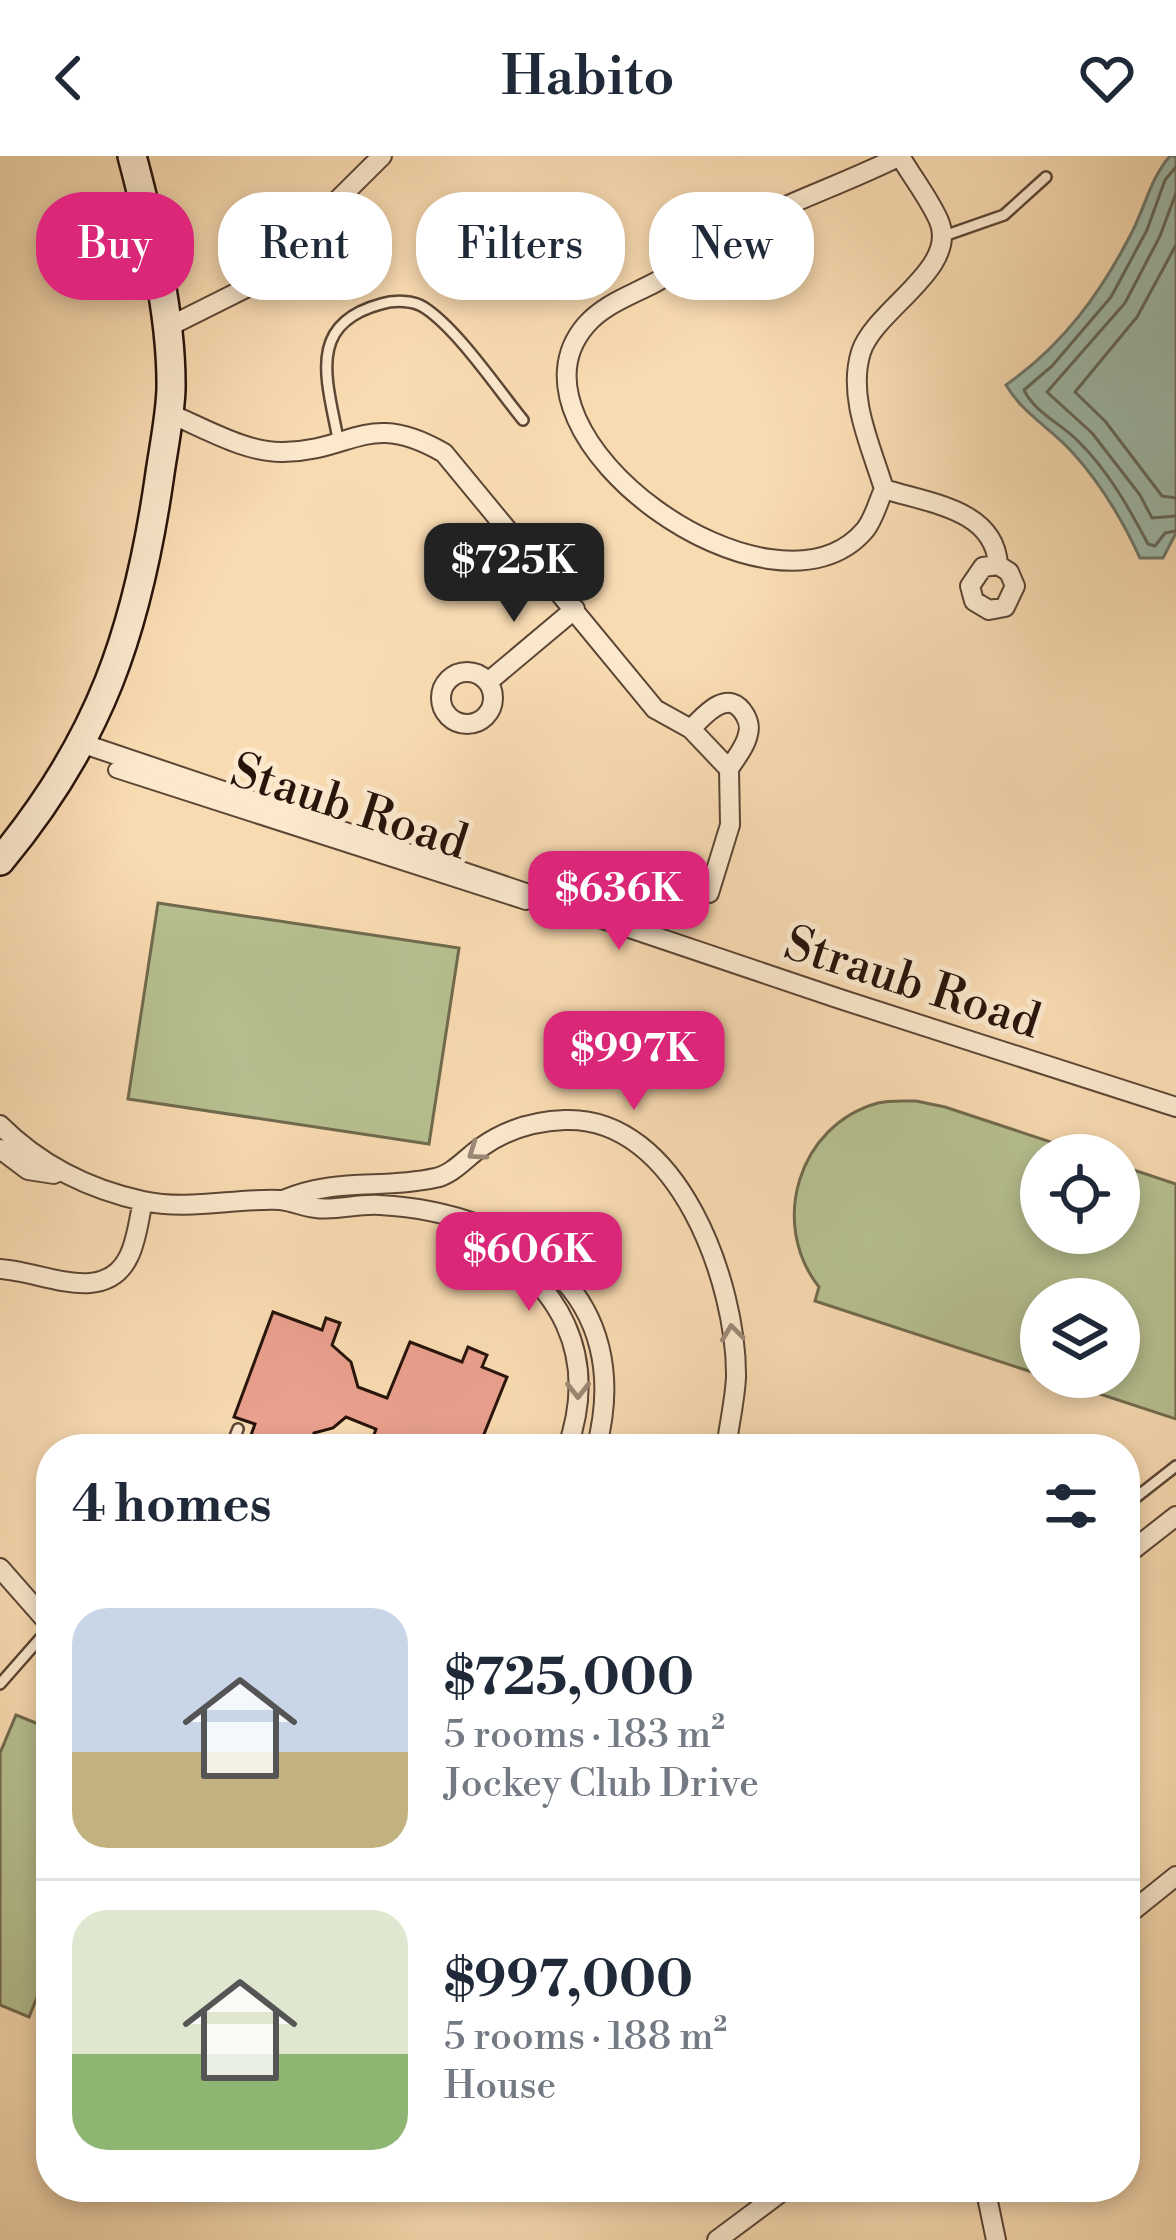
<!DOCTYPE html>
<meta charset="utf-8">
<style>
:root{--surface:#fff;--page:#f6f6f7;--text:#1f2937;--muted:#747a83;--line:#e0e1e3;--accent:#db2777}
body{margin:0;font-family:"Libre Bodoni",serif;background:var(--page);color:var(--text);height:100vh;display:flex;flex-direction:column;font-size:45px;white-space:nowrap}
*{box-sizing:border-box;margin:0}
p{font-size:39px;color:var(--muted)}
.icon{flex:none;width:66px;height:66px;fill:none;stroke:currentColor;stroke-width:2;stroke-linecap:round;stroke-linejoin:round}
.map{position:relative;flex:1;overflow:hidden}
.drawer{position:absolute;left:36px;top:1278px;width:1104px;height:768px;display:flex;flex-direction:column;background:var(--surface);border-radius:48px;box-shadow:0 6px 18px #0003}
.drawer>*{flex:none}
.banner{position:absolute;left:36px;top:36px;width:1104px;height:108px;display:flex;gap:24px}
.controls{position:absolute;left:1020px;top:978px;display:grid;gap:24px}
.controls a{display:grid;place-items:center;width:120px;height:120px;border-radius:50%;background:var(--surface);box-shadow:0 6px 18px #0003;font-size:60px}
.price{position:absolute;translate:-50% -102px;padding:0 27px;border-radius:24px;background:var(--accent);color:#fff;font-size:39px;line-height:78px;filter:drop-shadow(0 3px 6px #0008)}
.price::after{content:'';position:absolute;left:50%;top:72px;width:36px;height:27px;margin-left:-18px;background:inherit;clip-path:polygon(0 0,100% 0,50% 100%)}
.price.selected{background:#222;color:#fff}
ul{padding:0;list-style:none}
li{display:flex;align-items:center;gap:36px;height:300px;padding:0 36px}
li+li{border-top:3px solid var(--line)}
li span{display:grid;place-items:center;flex:none;width:336px;height:240px;border-radius:36px;color:#555}
li>.icon{margin-inline-start:auto}
span .icon{width:144px;height:144px;fill:#fffc;stroke-width:1}
li b{font-size:51px}
h2{display:flex;justify-content:space-between;align-items:center;height:144px;padding:0 36px;font-size:51px}
.chip{padding:0 42px;border-radius:48px;background:var(--surface);box-shadow:0 6px 18px #0003;font-size:42px;line-height:108px}
.chip.selected{background:var(--accent);color:#fff}
header{display:flex;justify-content:space-between;align-items:center;height:156px;padding:0 36px;background:var(--surface);font-size:54px;font-weight:600}
.map>svg:first-child{display:block}
.green{fill:#b7c191;stroke:#706a4e;stroke-width:3}
.water{fill:#9ebbad;stroke:#6f786c;stroke-width:3}
.lines{fill:none;stroke-linecap:round;stroke-linejoin:round}
.shore{stroke:#63685c;stroke-width:3}
.building{fill:#eaa08e;stroke:#28140b;stroke-width:3}
.service-casing{stroke:#5c4635;stroke-width:14}
.pedestrian-casing{stroke:#5c4635;stroke-width:18}
.minor-casing{stroke:#5c4635;stroke-width:22}
.secondary-casing{stroke:#28140b;stroke-width:32}
.service{stroke:#fbe8cd;stroke-width:9}
.pedestrian{stroke:#fbe8cd;stroke-width:14}
.minor{stroke:#fbe8cd;stroke-width:18}
.secondary{stroke:#fbe8cd;stroke-width:27}
.oneway{stroke:#9c8976}
.labels{text-anchor:middle;stroke-width:10;stroke-linejoin:round;paint-order:stroke}
.street-label{font-size:48px;fill:#28140b;stroke:#fbe8cd}
</style>
<header><svg class="icon" aria-label="back" viewBox="0 0 24 24"><path d="M15 5l-7 7 7 7"/></svg>Habito<svg class="icon" aria-label="heart" viewBox="0 0 24 24"><path d="M12 20l-8-8c-3-5 5-10 8-4 3-6 11-1 8 4z"/></svg></header>
<div class="map">
<svg width="1176" height="2084" viewBox="0 0 1176 2084">
<rect width="100%" height="100%" fill="#f9dbb2"/>
<filter id="stains"><feTurbulence type="fractalNoise" baseFrequency=".00167" numOctaves="4"/><feColorMatrix values="0 0 0 0 .2 0 0 0 0 .09 0 0 0 0 .02 0 0 0 .5 -.17"/></filter>
<radialGradient id="worn" r=".72"><stop offset=".6" stop-color="#630" stop-opacity="0"/><stop offset="1" stop-color="#630" stop-opacity=".3"/></radialGradient>
<path class="green" d="M158,747L459,792L429,988L128,943Z
M916,945L945,951L1090,999H1041V1077H1119V1009L1176,1028V1263L1048,1221H1119V1143H1041V1219L815,1145L819,1131C769,1068 798,969 878,947C889,944 904,945 916,945Z
M16,1559L51,1573V1807L29,1861L0,1849V1597Z"/>
<path class="water" d="M1170,0H1176V377L1163,402H1140C1122,363 1102,329 1073,297C1051,272 1024,259 1006,229C1063,189 1101,137 1132,76C1146,49 1150,23 1170,0Z"/>
<g class="lines">
<path class="shore" d="M1176,11L1165,24L1147,74L1111,141L1052,210L1024,234C1035,257 1062,268 1079,286C1109,316 1129,352 1148,388L1155,390L1165,377L1176,375
M1176,37L1160,80L1125,147L1047,236L1092,277L1140,339L1152,362L1176,360
M1176,89L1137,161L1075,236L1105,265L1162,340L1176,342"/>
</g>
<path class="building" d="M273,1156L322,1174L326,1162L340,1167L332,1189L351,1206L358,1231L387,1242L410,1186L462,1206L468,1191L487,1199L482,1211L507,1221L478,1293H369L376,1273L346,1261L333,1272L314,1277L308,1293H246L255,1268L234,1261Z"/>
<g class="lines">
<defs>
<path id="service" d="M941,81L1004,59L1046,21
M338,283C327,224 306,168 381,148C394,144 414,144 425,152C458,174 497,232 523,264
M230,1293L238,1273
M1125,1350L1176,1310
M0,1528L51,1470"/>
<path id="pedestrian" d="M116,614L526,746"/>
<path id="minor" d="M164,173L252,129L382,0
M168,257C203,271 245,297 283,296C354,295 368,253 444,297L655,553L691,573L729,613L730,669L709,737
M884,333C878,346 874,363 865,374C773,482 491,279 586,169C604,148 632,139 656,126C680,113 702,96 725,81C780,48 843,29 900,0
M884,333C871,290 847,241 861,196C875,153 959,113 939,65C929,42 912,21 900,0
M884,333C928,347 995,353 998,409L1009,416L1015,430L1005,451L989,454L974,445L970,430L983,411L998,409
M441 542a26 26 0 1 1 52 0a26 26 0 1 1-52 0Z
M488,526L575,453
M691,573C705,558 729,531 745,559C749,566 750,571 748,578C746,590 735,603 729,613
M81,587L840,843L1176,951
M0,969C39,1008 88,1033 143,1045C189,1055 234,1042 280,1044C292,1045 304,1051 316,1052C337,1055 359,1047 380,1049C521,1057 637,1139 596,1293
M0,993L28,1014L54,1018
M283,1044C339,1021 379,1034 435,1022C452,1019 466,1002 480,992C505,974 534,965 565,964C679,960 737,1129 736,1221C735,1244 729,1269 726,1293
M477,1080C560,1126 600,1199 567,1293
M0,1113C42,1115 105,1151 129,1100C137,1084 139,1062 143,1045
M1125,1400L1176,1360
M0,1412L51,1470
M1125,1761L1176,1720
M985,2031L996,2084
M717,2084L788,2031"/>
<path id="secondary" d="M0,705C100,585 137,475 159,324C163,294 170,263 171,233C172,159 151,72 132,0"/>
</defs>
<use href="#service" class="service-casing"/>
<use href="#pedestrian" class="pedestrian-casing"/>
<use href="#minor" class="minor-casing"/>
<use href="#secondary" class="secondary-casing"/>
<use href="#service" class="service"/>
<use href="#pedestrian" class="pedestrian"/>
<use href="#minor" class="minor"/>
<use href="#secondary" class="secondary"/>
</g>
<defs><path id="oneway-chevron" d="M-2-3.5L2.5 0L-2 3.5" fill="none" stroke-width="1.6" stroke-linecap="round" stroke-linejoin="round" transform="scale(3)"/></defs>
<g class="oneway">
<use href="#oneway-chevron" transform="translate(476 996) rotate(145)"/>
<use href="#oneway-chevron" transform="translate(732 1177) rotate(-97)"/>
<use href="#oneway-chevron" transform="translate(578 1234) rotate(90)"/>
</g>
<g class="labels">
<g class="street-label">
<text transform="translate(350 649) rotate(18)" y="17">Staub Road</text>
<text transform="translate(913 825) rotate(18)" y="17">Straub Road</text>
</g>
</g>
<rect width="100%" height="100%" filter="url(#stains)"/>
<rect width="100%" height="100%" fill="url(#worn)"/>
</svg>
<div class="controls">
<a><svg class="icon" aria-label="locate" viewBox="0 0 24 24"><circle cx="12" cy="12" r="6"/><path d="M12 2v4M12 18v4M2 12h4M18 12h4"/></svg></a>
<a><svg class="icon" aria-label="layers" viewBox="0 0 24 24"><path d="M12 4l9 5-9 5-9-5zM3 14l9 5 9-5"/></svg></a>
</div>
<b class="price selected" style="left:514px;top:469px">$725K</b>
<b class="price" style="left:619px;top:797px">$636K</b>
<b class="price" style="left:634px;top:957px">$997K</b>
<b class="price" style="left:529px;top:1158px">$606K</b>
<div class="banner">
<a class="chip selected">Buy</a>
<a class="chip">Rent</a>
<a class="chip">Filters</a>
<a class="chip">New</a>
</div>
<section class="drawer">
<h2>4 homes<svg class="icon" aria-label="filters" viewBox="0 0 24 24"><path d="M4 7h16M4 17h16"/><circle cx="9" cy="7" r="2"/><circle cx="15" cy="17" r="2"/></svg></h2>
<ul>
<li><span style="background:linear-gradient(#c9d6e8 60%,#c2b280 0)"><svg class="icon" aria-label="home" viewBox="0 0 24 24"><path d="M3 11l9-7 9 7M6 9v11h12V9"/></svg></span><div><b>$725,000</b><p>5 rooms · 183 m²</p><p>Jockey Club Drive</p></div></li>
<li><span style="background:linear-gradient(#dfe7d0 60%,#8fb573 0)"><svg class="icon" aria-label="home" viewBox="0 0 24 24"><path d="M3 11l9-7 9 7M6 9v11h12V9"/></svg></span><div><b>$997,000</b><p>5 rooms · 188 m²</p><p>House</p></div></li>
</ul>
</section>
</div>
